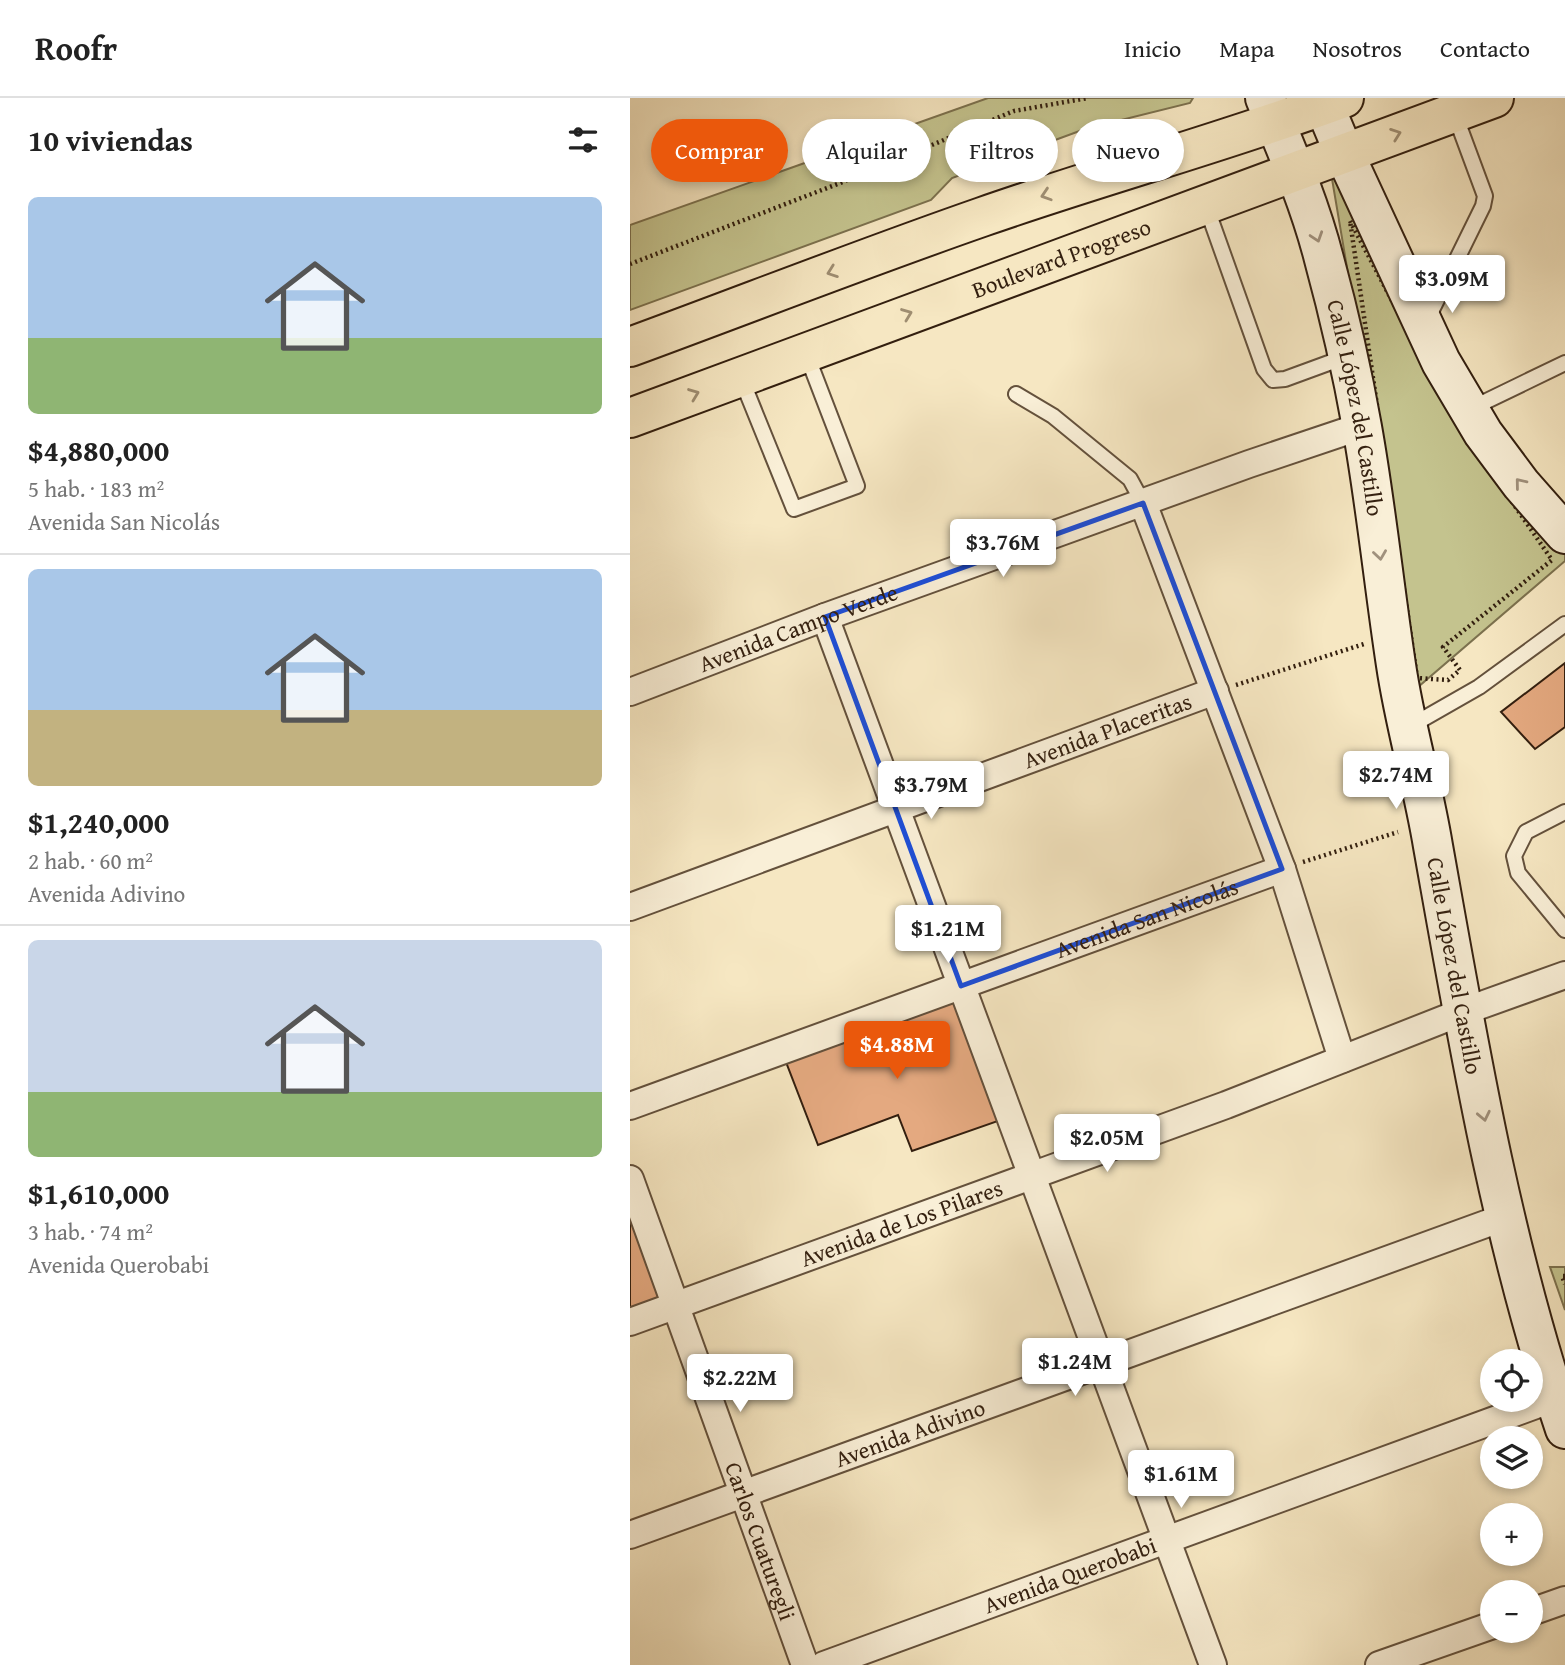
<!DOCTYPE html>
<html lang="es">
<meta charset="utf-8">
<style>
:root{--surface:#fff;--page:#f6f6f6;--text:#222;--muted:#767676;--line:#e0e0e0;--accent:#ea580c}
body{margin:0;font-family:"Gentium Book Plus",serif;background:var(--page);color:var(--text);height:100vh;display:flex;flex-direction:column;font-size:26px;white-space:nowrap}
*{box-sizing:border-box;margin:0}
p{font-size:23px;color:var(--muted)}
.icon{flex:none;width:38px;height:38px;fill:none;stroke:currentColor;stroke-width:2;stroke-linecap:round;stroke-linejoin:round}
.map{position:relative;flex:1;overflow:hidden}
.details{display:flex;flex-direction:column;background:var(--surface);width:630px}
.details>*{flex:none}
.guide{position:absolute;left:21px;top:21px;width:665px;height:63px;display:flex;gap:14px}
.controls{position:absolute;left:850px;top:1251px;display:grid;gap:14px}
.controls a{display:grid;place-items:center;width:63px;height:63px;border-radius:50%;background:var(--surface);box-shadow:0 4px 10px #0003;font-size:35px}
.price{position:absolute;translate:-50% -60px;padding:0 16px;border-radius:7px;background:#fff;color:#222;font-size:23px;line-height:46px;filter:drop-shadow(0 2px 4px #0008)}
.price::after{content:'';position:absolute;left:50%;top:42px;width:21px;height:16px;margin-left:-10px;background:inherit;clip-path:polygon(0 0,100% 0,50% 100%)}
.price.current{background:var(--accent);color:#fff}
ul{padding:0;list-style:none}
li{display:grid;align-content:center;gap:14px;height:371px;padding:0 28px}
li+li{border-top:2px solid var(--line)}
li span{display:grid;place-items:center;height:217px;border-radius:10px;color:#555}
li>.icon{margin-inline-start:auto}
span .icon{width:126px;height:126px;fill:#fffc;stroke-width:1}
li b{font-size:30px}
h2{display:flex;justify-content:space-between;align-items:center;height:84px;padding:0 28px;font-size:30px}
.pill{padding:0 24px;border-radius:32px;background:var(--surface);box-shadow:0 4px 10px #0003;font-size:24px;line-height:63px}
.pill.current{background:var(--accent);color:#fff}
header{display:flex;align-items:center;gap:42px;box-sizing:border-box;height:98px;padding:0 35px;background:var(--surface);border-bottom:2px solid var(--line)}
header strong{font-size:33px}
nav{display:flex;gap:38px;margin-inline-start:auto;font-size:24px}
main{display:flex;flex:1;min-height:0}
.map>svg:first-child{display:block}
.green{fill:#c4c38e;stroke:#7c714e;stroke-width:2}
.building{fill:#e4a980;stroke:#331f0f;stroke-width:2}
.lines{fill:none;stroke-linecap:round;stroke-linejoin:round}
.lane-casing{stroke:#64513c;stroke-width:18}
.street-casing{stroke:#64513c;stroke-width:30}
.secondary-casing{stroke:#331f0f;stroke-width:42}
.primary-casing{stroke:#331f0f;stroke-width:42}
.path{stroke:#331f0f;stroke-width:4.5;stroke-dasharray:2 3.5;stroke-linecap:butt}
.lane{stroke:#f9efd7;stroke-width:14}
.street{stroke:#f9efd7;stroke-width:26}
.secondary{stroke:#f9efd7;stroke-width:38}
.primary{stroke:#f6e7c2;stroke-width:38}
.oneway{stroke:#9e8d71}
.oneway2{stroke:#a0917d}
.marked{fill:none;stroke:#1d4ed8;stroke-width:5;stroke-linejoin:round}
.labels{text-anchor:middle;stroke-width:5;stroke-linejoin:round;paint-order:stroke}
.street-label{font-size:23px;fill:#331f0f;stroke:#f9efd7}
</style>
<header>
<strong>Roofr</strong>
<nav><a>Inicio</a><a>Mapa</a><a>Nosotros</a><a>Contacto</a></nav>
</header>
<main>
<section class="details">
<h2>10 viviendas<svg class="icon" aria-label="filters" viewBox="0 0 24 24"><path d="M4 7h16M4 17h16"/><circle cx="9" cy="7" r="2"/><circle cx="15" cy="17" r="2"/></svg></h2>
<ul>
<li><span style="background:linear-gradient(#a9c7e8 65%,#8fb573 0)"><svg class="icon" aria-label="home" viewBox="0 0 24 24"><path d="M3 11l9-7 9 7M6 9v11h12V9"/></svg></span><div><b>$4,880,000</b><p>5 hab. · 183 m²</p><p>Avenida San Nicolás</p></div></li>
<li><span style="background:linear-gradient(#a9c7e8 65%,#c2b280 0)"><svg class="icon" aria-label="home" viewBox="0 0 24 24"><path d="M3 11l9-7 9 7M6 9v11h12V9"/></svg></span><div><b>$1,240,000</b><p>2 hab. · 60 m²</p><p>Avenida Adivino</p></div></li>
<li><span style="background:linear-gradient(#c9d6e8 70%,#8fb573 0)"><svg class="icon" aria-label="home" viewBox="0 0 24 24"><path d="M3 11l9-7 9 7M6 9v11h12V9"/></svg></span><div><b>$1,610,000</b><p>3 hab. · 74 m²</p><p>Avenida Querobabi</p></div></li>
</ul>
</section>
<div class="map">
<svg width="935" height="1567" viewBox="0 0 935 1567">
<rect width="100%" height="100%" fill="#f6e7c2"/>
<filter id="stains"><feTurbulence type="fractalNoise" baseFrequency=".00286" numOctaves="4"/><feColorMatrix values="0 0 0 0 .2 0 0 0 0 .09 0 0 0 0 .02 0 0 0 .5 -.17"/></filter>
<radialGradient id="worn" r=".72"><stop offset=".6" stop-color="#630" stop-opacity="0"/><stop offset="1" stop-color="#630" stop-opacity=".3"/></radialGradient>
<path class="green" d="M358,0H563L560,5L455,31L322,80L301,102L0,212V127Z
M700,69L935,427V463L788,589Z
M920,1169H935V1212Z"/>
<path class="building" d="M935,565V629L905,651L871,614Z
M325,902L368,1023L282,1053L268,1017L188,1047L156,964Z
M0,1102L38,1206L0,1221Z"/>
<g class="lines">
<defs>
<path id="lane" d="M576,108L634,271L643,282L655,281L715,259
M798,220L853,108L855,98L825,17
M111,280L164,411L227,388L176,255
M386,296L423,318L500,381L513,405
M840,311L935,265
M779,629L849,589L935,526
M935,714L896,734L884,758L888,775L935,832"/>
<g id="street">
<path d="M513,405L652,771L712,961"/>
<path d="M195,519L583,1567"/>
<path id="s1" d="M0,594L195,519L619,366L732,328"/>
<path id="s2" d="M0,809L585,593"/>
<path id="s3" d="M0,1008L652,771"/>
<path id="s4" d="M0,1081L175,1567"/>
<path id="s5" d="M0,1224L596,1007L832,914L935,877"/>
<path id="s6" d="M0,1437L875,1119"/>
<path d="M901,1514L935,1502"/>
<path id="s7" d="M194,1567L925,1300"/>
<path d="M749,1567L863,1527"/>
</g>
<g id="secondary">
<path id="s8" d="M635,0C657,53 680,106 694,161C709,216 722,273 732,329C746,407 754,488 766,567C775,628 793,687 803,748C838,944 871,1142 935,1331"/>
<path d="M691,0L714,55L811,264L853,335L891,386L935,436"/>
</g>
<g id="primary">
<path d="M0,249C117,206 234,160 352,119C472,77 595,44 714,0"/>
<path id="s9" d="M0,320L864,0"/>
</g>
</defs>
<use href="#lane" class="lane-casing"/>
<use href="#street" class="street-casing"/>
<use href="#secondary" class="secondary-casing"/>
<use href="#primary" class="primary-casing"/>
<path class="path" d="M720,123L823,318L922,462L813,549L830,572L818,582L787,580Z
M0,166L210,85L384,13L458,0
M606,587L734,546
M673,764L768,734
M935,1178H932L935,1186"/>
<use href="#lane" class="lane"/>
<use href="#street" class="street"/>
<use href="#secondary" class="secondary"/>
<use href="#primary" class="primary"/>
</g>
<defs><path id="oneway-chevron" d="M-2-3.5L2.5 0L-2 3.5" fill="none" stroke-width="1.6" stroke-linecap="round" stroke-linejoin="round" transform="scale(1.75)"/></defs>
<g class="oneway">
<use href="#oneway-chevron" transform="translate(766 36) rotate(-20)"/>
<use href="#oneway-chevron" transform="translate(416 97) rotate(162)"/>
<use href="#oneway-chevron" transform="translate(202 174) rotate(160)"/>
<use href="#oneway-chevron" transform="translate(277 216) rotate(-21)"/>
<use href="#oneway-chevron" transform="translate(64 296) rotate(-21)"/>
</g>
<g class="oneway2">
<use href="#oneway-chevron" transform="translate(687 139) rotate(72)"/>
<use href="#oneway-chevron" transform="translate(890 385) rotate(-129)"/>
<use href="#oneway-chevron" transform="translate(750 457) rotate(82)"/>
<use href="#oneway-chevron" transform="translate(854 1018) rotate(78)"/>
</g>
<path class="marked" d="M513,405L652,771L331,888L195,519Z"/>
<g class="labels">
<g class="street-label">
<text dy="8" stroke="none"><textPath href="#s9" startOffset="460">Boulevard Progreso</textPath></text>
<text dy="8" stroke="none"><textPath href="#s8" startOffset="324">Calle López del Castillo</textPath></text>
<text dy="8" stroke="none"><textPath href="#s1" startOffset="180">Avenida Campo Verde</textPath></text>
<text dy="8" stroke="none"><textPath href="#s2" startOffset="509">Avenida Placeritas</textPath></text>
<text dy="8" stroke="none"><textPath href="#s3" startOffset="550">Avenida San Nicolás</textPath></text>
<text dy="8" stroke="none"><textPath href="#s8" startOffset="891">Calle López del Castillo</textPath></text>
<text dy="8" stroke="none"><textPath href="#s5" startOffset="289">Avenida de Los Pilares</textPath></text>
<text dy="8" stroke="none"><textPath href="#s6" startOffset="298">Avenida Adivino</textPath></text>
<text dy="8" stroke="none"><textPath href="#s4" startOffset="385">Carlos Cuaturegli</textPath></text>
<text dy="8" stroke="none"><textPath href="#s7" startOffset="262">Avenida Querobabi</textPath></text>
</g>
</g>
<rect width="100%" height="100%" filter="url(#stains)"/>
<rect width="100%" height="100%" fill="url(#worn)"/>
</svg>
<div class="controls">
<a><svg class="icon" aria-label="locate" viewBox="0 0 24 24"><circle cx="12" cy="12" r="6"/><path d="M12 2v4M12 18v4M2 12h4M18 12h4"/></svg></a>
<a><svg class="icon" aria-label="layers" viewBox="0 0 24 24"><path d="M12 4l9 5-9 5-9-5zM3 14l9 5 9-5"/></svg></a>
<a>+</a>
<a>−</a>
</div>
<b class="price" style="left:822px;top:217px">$3.09M</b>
<b class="price" style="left:373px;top:481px">$3.76M</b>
<b class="price" style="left:766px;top:713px">$2.74M</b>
<b class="price" style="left:301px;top:723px">$3.79M</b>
<b class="price" style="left:318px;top:867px">$1.21M</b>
<b class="price current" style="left:267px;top:983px">$4.88M</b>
<b class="price" style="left:477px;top:1076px">$2.05M</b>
<b class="price" style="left:445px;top:1300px">$1.24M</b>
<b class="price" style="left:110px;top:1316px">$2.22M</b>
<b class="price" style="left:551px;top:1412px">$1.61M</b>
<div class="guide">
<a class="pill current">Comprar</a>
<a class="pill">Alquilar</a>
<a class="pill">Filtros</a>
<a class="pill">Nuevo</a>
</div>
</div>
</main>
